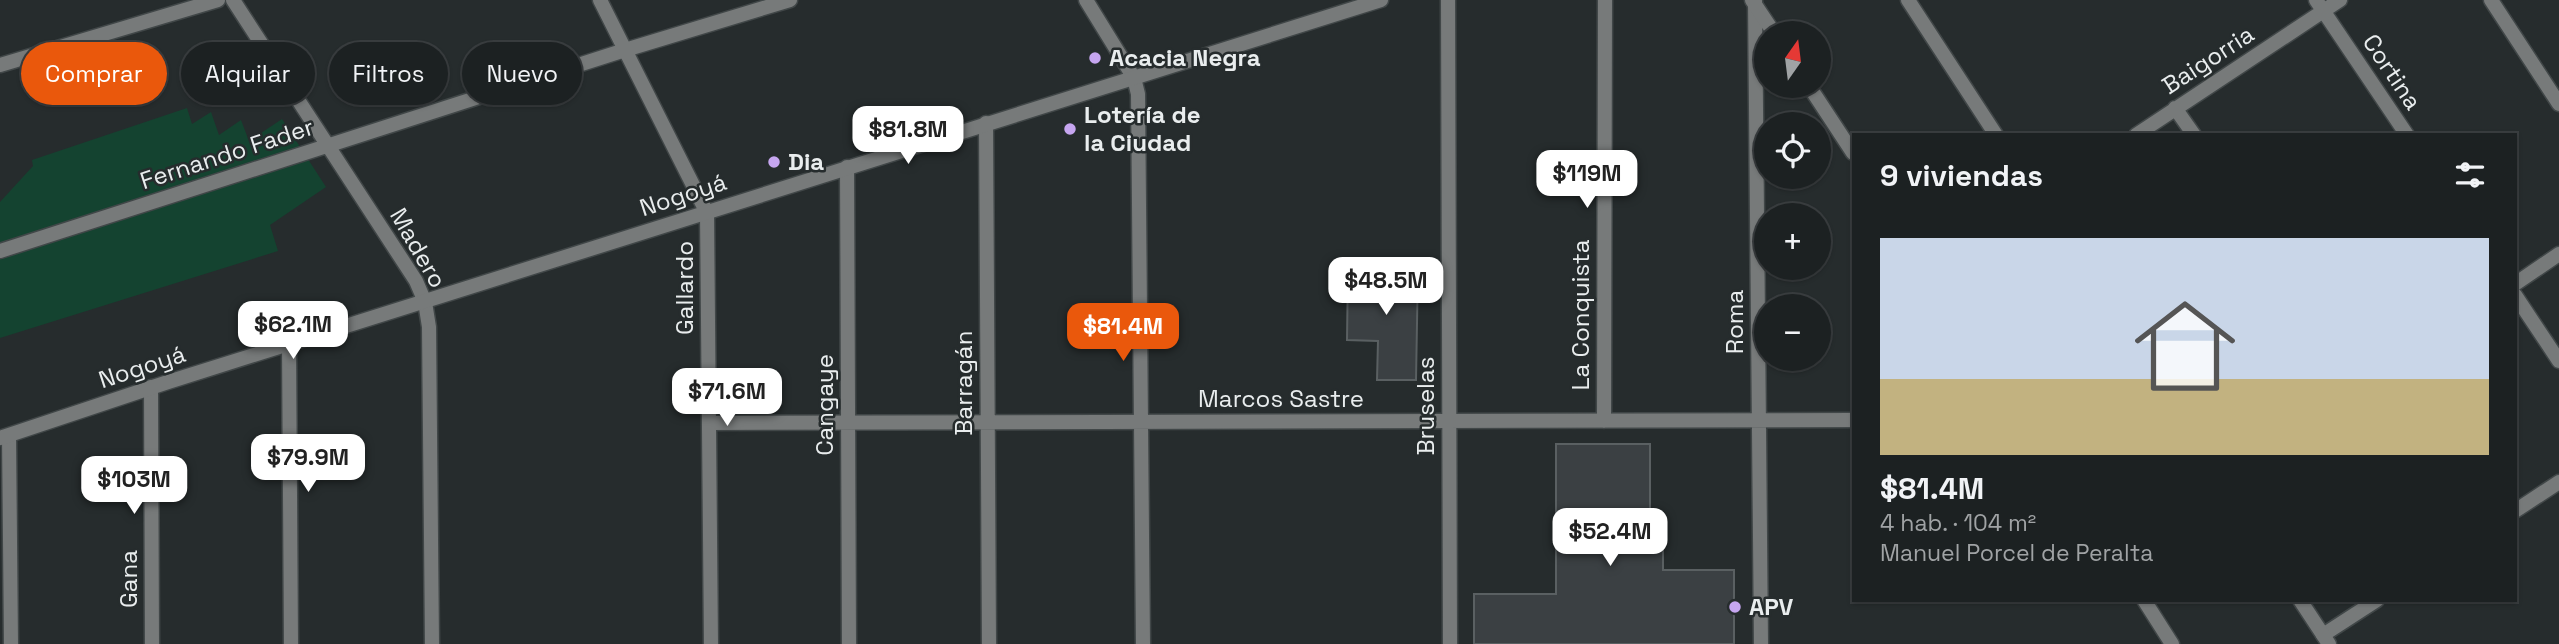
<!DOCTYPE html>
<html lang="es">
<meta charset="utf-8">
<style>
:root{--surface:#1c2122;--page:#292e2f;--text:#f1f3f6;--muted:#a0a3a5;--line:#3a3e40;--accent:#ea580c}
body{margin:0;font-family:"Space Grotesk",sans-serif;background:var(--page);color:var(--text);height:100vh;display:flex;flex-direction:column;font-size:26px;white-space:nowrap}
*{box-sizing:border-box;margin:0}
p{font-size:23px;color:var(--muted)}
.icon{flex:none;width:38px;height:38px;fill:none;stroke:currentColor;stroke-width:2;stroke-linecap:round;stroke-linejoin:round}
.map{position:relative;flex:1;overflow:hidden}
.side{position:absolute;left:1852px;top:133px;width:665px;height:469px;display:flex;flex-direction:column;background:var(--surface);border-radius:0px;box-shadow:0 2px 5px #0004,0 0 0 2px var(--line)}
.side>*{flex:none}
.top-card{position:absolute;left:21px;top:42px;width:665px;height:63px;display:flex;gap:14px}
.needle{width:46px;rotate:14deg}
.fabs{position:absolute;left:1754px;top:21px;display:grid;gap:14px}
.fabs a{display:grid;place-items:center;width:77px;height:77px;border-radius:50%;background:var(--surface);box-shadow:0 2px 5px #0004,0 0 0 2px var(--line);font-size:35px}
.price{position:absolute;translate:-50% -60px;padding:0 16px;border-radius:14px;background:#fff;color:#222;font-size:23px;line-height:46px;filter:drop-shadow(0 2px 4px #0008)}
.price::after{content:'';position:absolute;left:50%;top:42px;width:21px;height:16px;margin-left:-10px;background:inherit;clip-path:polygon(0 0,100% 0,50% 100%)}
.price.on{background:var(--accent);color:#fff}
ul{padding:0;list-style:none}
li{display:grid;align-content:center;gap:14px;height:371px;padding:0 28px}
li+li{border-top:2px solid var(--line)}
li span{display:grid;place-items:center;height:217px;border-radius:0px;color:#555}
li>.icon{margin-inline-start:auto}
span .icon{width:126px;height:126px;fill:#fffc;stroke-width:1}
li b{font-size:30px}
h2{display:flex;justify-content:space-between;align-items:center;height:84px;padding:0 28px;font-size:30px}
.tag{padding:0 24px;border-radius:32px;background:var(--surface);box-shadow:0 2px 5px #0004,0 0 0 2px var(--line);font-size:24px;line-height:63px}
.tag.on{background:var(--accent);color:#fff}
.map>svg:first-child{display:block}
.green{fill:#144330}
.building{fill:#3b4043;stroke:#5a6062;stroke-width:2}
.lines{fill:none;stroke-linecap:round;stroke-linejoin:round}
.minor-casing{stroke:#414748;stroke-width:17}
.tertiary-casing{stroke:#414748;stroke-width:17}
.minor{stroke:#777a7a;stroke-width:14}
.tertiary{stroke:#777a7a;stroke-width:14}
.poi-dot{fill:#c6a6f0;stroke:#262c2d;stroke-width:2.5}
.labels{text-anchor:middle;stroke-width:5;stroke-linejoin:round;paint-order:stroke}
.poi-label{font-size:24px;font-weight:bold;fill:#e9edee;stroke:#262c2d;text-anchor:start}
.street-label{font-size:24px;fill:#e9edee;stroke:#262c2d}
</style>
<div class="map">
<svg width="2559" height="644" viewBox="0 0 2559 644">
<rect width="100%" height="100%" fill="#262c2d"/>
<path class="green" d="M187,108L192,124L211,112L219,135L241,120L249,141L282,119L326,187L270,225L278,251L0,338V202L33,166L32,160Z"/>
<path class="building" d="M1348,267H1418L1416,380H1377L1378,341L1347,340Z
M1556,444H1650V546H1663V570H1734V644H1474V594H1556Z"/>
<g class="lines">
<defs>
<path id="minor" d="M233,0L416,281L425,302L429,327L432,644
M600,0L707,213L711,644
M1086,0L1134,78L1138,94L1143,644
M1448,0L1450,644
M2316,0L2407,135
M2491,0L2559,104
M1755,1L1761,644
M2175,108L2194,135
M986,123L989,644
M2136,135L2340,0
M847,167L849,644
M0,251L625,50L790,0
M2515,284L2559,254
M2515,295L2559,361
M289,344L291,644
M151,387L152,644
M1604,421L1605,0
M709,423L1853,420
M9,436L11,644
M2515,511L2559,482
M2323,635L2377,600"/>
<path id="tertiary" d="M1752,0L1774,33
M1908,0L1996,135
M0,65L218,0
M1809,86L1853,153
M0,438L168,382L1381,0
M2144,600L2172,644
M2300,600L2329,644"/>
</defs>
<use href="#minor" class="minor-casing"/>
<use href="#tertiary" class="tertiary-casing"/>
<use href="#minor" class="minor"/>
<use href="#tertiary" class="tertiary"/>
</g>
<g class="poi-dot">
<circle cx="1095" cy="58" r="7"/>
<circle cx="1070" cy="129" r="7"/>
<circle cx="774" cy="162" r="7"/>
<circle cx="1735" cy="607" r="7"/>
</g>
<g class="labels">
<g class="poi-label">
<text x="1109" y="66">Acacia Negra</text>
<text x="1084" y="123">Lotería de<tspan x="1084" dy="28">la Ciudad</tspan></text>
<text x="788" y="170">Dia</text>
<text x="1749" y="615">APV</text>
</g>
<g class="street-label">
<text transform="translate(2208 60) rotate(-33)" y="8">Baigorria</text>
<text transform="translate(2392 72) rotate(56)" y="8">Cortina</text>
<text transform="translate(227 154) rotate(-18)" y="8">Fernando Fader</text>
<text transform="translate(683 195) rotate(-18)" y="8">Nogoyá</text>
<text transform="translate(418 248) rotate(60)" y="8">Madero</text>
<text transform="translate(685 288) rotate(-90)" y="8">Gallardo</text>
<text transform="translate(1581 315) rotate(-90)" y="8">La Conquista</text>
<text transform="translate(1735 322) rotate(-90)" y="8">Roma</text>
<text transform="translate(142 367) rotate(-18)" y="8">Nogoyá</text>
<text transform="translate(964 383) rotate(-90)" y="8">Barragán</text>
<text x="1281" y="407">Marcos Sastre</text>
<text transform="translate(825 405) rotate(-90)" y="8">Cangaye</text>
<text transform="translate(1426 406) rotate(-90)" y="8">Bruselas</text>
<text transform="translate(129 579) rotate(-90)" y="8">Gana</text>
</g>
</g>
</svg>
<div class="fabs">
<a><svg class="needle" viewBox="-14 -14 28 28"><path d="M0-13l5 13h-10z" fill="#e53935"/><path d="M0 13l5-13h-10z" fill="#a0a3a5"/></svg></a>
<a><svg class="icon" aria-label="locate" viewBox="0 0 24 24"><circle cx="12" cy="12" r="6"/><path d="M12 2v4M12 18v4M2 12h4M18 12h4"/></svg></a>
<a>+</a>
<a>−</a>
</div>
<b class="price" style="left:908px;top:166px">$81.8M</b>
<b class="price" style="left:1587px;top:210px">$119M</b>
<b class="price" style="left:1386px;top:317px">$48.5M</b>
<b class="price" style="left:293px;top:361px">$62.1M</b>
<b class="price on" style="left:1123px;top:363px">$81.4M</b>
<b class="price" style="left:727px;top:428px">$71.6M</b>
<b class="price" style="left:308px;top:494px">$79.9M</b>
<b class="price" style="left:134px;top:516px">$103M</b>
<b class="price" style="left:1610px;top:568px">$52.4M</b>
<div class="top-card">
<a class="tag on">Comprar</a>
<a class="tag">Alquilar</a>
<a class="tag">Filtros</a>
<a class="tag">Nuevo</a>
</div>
<section class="side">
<h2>9 viviendas<svg class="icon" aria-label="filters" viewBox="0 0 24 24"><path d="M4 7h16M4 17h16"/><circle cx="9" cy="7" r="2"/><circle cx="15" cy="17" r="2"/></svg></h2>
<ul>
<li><span style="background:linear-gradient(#c9d6e8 65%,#c2b280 0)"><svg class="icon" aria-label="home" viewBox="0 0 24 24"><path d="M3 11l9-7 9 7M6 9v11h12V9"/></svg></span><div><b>$81.4M</b><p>4 hab. · 104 m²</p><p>Manuel Porcel de Peralta</p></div></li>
</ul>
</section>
</div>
